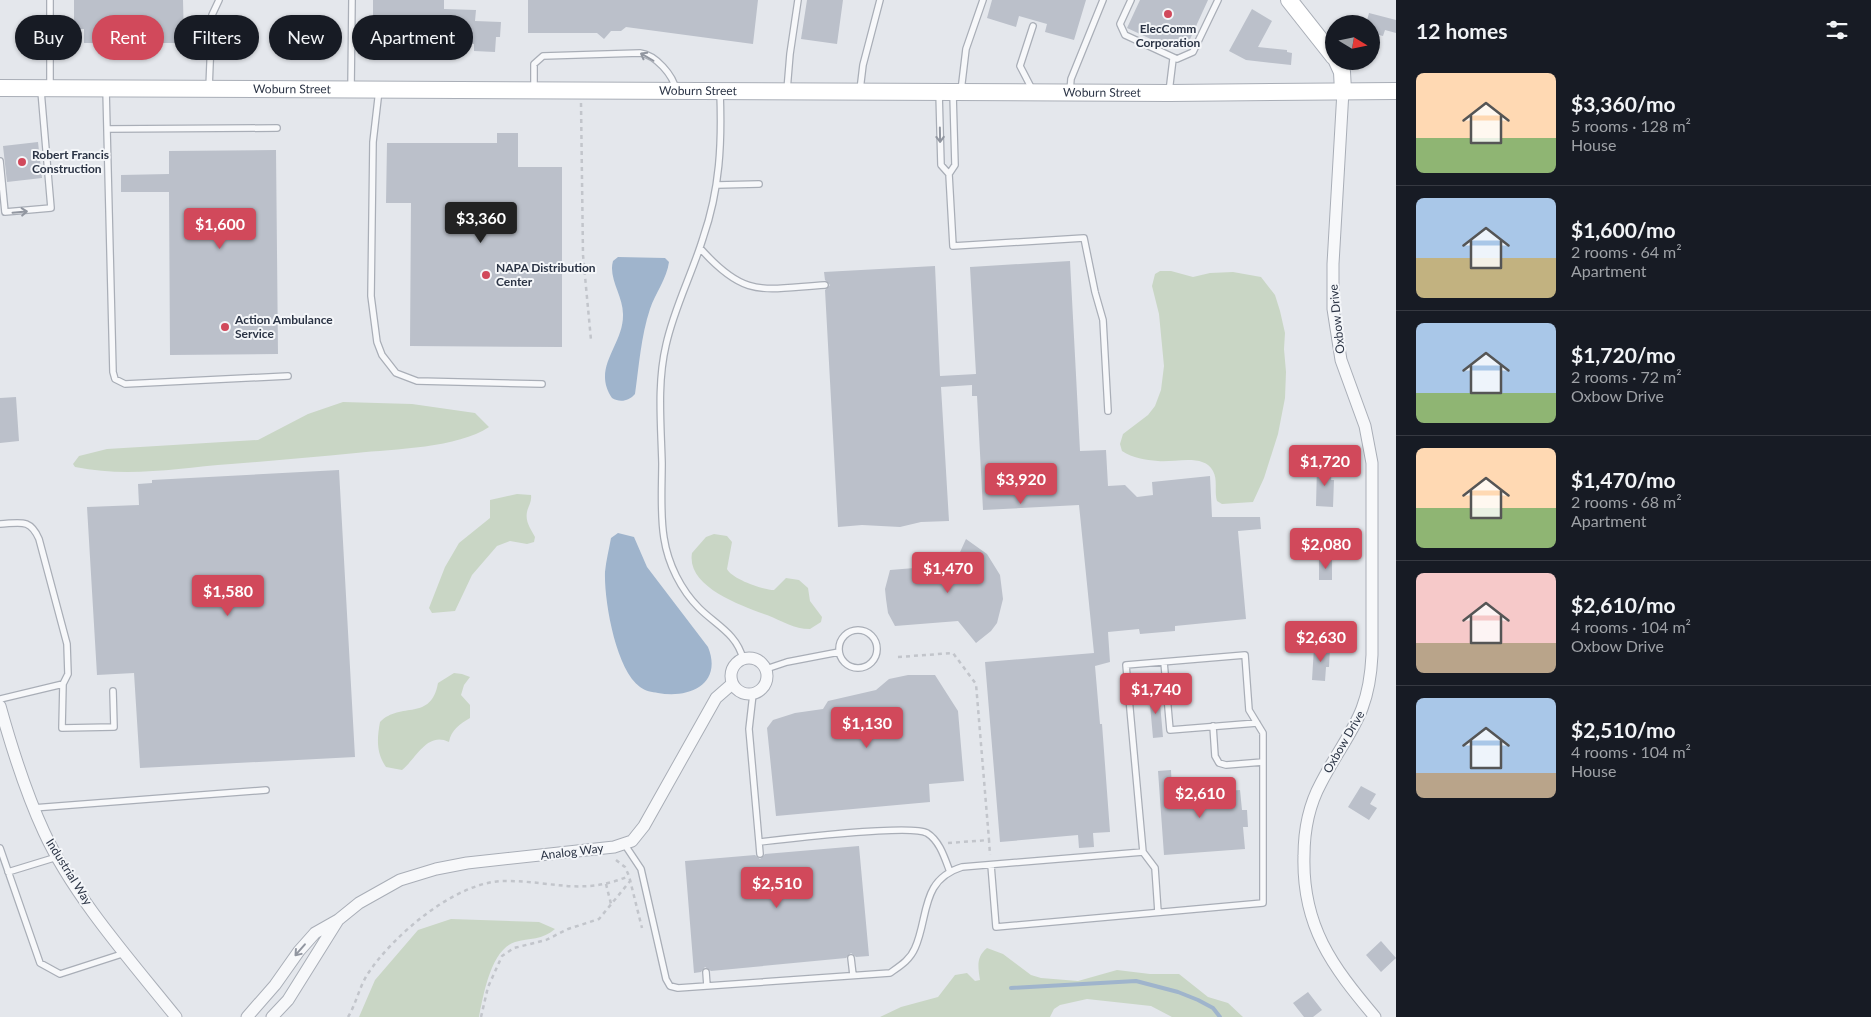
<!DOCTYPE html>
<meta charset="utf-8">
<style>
:root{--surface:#171b24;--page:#242831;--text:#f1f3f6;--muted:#9ea1a6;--line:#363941;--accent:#d1495b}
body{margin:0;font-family:Lato,sans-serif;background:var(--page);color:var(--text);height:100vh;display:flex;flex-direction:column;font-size:19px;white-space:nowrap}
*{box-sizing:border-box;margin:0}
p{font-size:16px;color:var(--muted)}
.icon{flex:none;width:28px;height:28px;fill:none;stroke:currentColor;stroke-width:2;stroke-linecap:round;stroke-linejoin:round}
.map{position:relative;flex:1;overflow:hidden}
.details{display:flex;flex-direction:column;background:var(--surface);width:475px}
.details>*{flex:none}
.banner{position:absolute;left:15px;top:15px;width:475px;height:45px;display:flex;gap:10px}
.needle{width:32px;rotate:100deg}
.buttons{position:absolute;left:1325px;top:15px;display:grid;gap:10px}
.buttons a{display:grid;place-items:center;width:55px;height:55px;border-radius:50%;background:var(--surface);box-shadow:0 1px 4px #0004;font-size:25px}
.price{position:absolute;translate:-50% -42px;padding:0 11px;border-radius:5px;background:var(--accent);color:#fff;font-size:16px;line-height:32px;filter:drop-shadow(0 1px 2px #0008)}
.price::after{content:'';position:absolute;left:50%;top:30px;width:15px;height:11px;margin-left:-8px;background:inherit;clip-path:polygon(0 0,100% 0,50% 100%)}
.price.on{background:#222;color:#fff}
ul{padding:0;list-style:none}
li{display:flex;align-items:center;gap:15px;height:125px;padding:0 20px}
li+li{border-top:1px solid var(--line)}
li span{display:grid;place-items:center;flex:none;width:140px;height:100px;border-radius:8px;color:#555}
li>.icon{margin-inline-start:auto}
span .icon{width:60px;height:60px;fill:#fffc;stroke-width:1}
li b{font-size:21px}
h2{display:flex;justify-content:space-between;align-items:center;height:60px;padding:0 20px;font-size:21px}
.chip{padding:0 18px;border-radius:22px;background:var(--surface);box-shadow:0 1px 4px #0004;font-size:18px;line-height:45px}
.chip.on{background:var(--accent);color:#fff}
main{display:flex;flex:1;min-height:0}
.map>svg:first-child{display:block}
.green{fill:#c9d6c5}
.water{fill:#9fb4cc}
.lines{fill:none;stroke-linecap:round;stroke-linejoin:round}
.stream{stroke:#9fb4cc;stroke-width:4}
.building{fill:#bbc0ca}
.lane-casing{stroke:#a9aeb7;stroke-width:8}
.street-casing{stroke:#a9aeb7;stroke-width:13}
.secondary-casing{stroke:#a9aeb7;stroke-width:18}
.path{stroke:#c2c5cb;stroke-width:2.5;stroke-dasharray:4 4;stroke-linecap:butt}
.lane{stroke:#f7f8fa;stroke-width:5.5}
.street{stroke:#f7f8fa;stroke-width:11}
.secondary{stroke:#fff;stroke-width:16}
.oneway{stroke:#9196a0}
.poi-dot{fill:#d1495b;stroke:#f4f6f9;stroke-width:2}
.labels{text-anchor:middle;stroke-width:4;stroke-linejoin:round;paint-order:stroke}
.poi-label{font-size:12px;font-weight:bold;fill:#2b3445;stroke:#f4f6f9;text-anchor:start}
.street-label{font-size:12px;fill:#2b3445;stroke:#f4f6f9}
</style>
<main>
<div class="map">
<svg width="1396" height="1017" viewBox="0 0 1396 1017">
<rect width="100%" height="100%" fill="#e4e7ec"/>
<path class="green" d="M1160,271H1171L1193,277L1210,273L1233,272L1261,277L1275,295L1280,311L1285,333L1284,349L1286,372L1285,398L1278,434L1264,478L1253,502L1222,504L1217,501C1214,491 1218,480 1213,471C1204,453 1173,463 1158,461C1145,460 1133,458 1122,451L1120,444L1123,434L1148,415L1155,406L1161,390L1164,366L1159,314L1152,286L1155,274Z
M343,402L412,404L475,413L489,427C458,448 394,449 356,453C314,457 273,461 231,464C177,468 129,478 75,467L73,464L79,456L107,449L258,440L308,414Z
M517,494L531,495C532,502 528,506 527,512C525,522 531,529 535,537L534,542L527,544L510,541L497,546L472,575L455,611L432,613L429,608L445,567L459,543L490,518V500Z
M714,534L727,536L732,542L727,569C732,579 763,590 774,590L786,578L799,580L808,588L810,601L822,617L821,622L810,629C794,629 782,621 767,615C742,606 686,587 692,553L706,537Z
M454,673L462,674L470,677L464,685L461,695L470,705V718C460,724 451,730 449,742C427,731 416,759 402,770L386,767C376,753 377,738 380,722C401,701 431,722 438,683Z
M451,919L539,922L555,929C543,940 529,938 515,942C491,949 483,996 479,1017H359L375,980L418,930Z
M987,948L1003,954L1031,975L1041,978L1078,981L1117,970L1150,974H1179L1208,997L1228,1003L1243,1017H1172L1151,1006L1087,999L1060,1005L1054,1009L1050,1017H880L901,1007L938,997L955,975L967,973L975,981L980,980C978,967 976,957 987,948Z"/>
<path class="water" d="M618,257L665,258L669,262C667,278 655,294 650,309C641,336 639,366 635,394C629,401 620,403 612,398C591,367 624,345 623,314C623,296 608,278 613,261Z
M618,533L634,537L647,567L708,647C723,684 689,699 658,693C652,692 645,691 640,687C616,670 604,601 605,572C606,561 609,549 611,538Z"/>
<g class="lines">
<path class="stream" d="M1011,988L1136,981L1178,992L1198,1000L1213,1008L1220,1017"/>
</g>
<path class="building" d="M74,0H183L184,43H84V29H74Z
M373,0H444V9L476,10L475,21L501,22L500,37H496L495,52L474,51V44L373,43Z
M528,0H758L753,44L626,27L621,31H611L604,39L597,33H528Z
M807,0H843L837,44L801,39Z
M992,0H1086L1074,40L1045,32L1047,24L1019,16L1016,27L987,18Z
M1140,0H1208L1186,48L1168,47L1127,28Z
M1252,9L1272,21L1258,47L1287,50V52L1292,53L1291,65L1246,60L1229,51Z
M1369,13L1396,20V33L1385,30L1383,36L1371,33V24H1366Z
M497,133H518V167H562V347L410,346L411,203H386L387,143H497Z
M38,142L42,178L7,182L3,146Z
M276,150L278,354L170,355L169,192H121V175L169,174V151Z
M1070,261L1080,451L1106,450L1108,486L1125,485L1137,497L1153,495L1152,482L1210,476L1212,517H1260L1261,529L1238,531L1246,619L1175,626V631L1140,634L1139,629L1108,632L1110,662L1095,666L1100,724H1102L1110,832L1093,833L1094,847L1079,848L1078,835L1000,842L985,662L1094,653L1079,505L983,510L977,396H972V385L941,387L949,521L921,522L900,527L862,525L838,527L825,290L830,285L825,280L824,272L935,266L940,376L976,374L970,267Z
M16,397L19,441L0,443V398Z
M1317,466L1332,467L1331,480H1334L1333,507L1316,506Z
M339,470L355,757L140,768L134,673L97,675L87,507L139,505L138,484L152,483V480Z
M966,539L987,554L1000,575L1003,599L997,623L991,631L976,643L958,621L895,626L888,613L886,599L885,589L890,570L951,565V572Z
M1319,560H1332V580H1319Z
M1314,647L1330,648L1329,667H1326L1325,681L1312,680Z
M908,675H935L958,711L964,781L929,784L930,802L776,816L767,728L773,720L795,713L823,709L828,701L876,690L889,679Z
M1159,692L1163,737L1153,738L1149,693Z
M1171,770L1172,790L1211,787L1212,792L1240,790L1242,810H1247L1248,827H1243L1245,849L1164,855L1158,771Z
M1361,786L1376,794L1370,804L1377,808L1369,820L1348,807Z
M859,846L869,956L856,957L851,953L846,958L711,971L705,967L701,972L694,973L685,861L755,855L760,859L765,854Z
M1381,941L1396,958L1381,972L1366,955Z
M1308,992L1322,1010L1313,1017H1304L1293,1003Z"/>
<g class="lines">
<defs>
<path id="lane" d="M50,0V87
M1131,0L1120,24L1125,35L1177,59L1193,52L1218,0
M1033,26L1020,66L1033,91
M209,88L212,15L219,0
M351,88L352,0
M106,89L113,372L115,379L125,384L288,376
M379,90L373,142L371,296L377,342L382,355L396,373L417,381L542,384
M534,90V64L543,56L640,53C656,55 673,75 676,90
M787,90L790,54L798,0
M860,90L863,65L880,0
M961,91L966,49L983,0
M1070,91L1071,79L1103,0
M720,92C722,143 720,189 703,238C692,274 674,308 666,345C657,383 661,424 662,463C662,487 660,514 664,538C668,564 681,590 699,608C716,625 737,634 743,659
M939,92L941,165L949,174
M1169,92L1173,59
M953,94L955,165L949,174L953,246L1084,238L1095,292L1103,320L1108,411
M107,129L277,128
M0,161L5,212L51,208L41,91
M717,185L759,184
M700,248C745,299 762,289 825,285
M0,524C20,523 30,518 39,539L67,644L68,674L63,684L0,699
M839 649a19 19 0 1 1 38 0a19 19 0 1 1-38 0Z
M1164,662L1170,730L1257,723
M766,669L787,662L839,652
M63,684L62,728L114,727L113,691
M753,694L749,729L759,842C785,839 911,824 927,833C940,841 945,859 950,872
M1213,726L1215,756L1219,763L1226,765L1263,762
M33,808L266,790
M759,842L760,854
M625,845L641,869L666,979L670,986L678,988L890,973C900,966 910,960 915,948C929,917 920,880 962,867L1143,852L1126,665L1245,655L1249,710L1263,733V903L996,927L991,865
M0,848L40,963L60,974L125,953
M1143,852L1155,868L1158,912
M8,872L57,857
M851,958L853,975
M706,972L707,986"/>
<path id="street" d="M1343,91L1333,264V309L1341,360L1365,426L1372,463V655C1369,718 1348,731 1321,783C1309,805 1304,830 1304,856C1302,926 1332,966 1375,1017
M731 676a18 18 0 1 1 36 0a18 18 0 1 1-36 0Z
M0,706C12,749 25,791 44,832C74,897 131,961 176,1017
M247,1017L275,985L299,951L315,933L338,920L359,903L400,880L436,869L467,863L614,847L632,841L644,826L716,698L732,684
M272,1017L288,1000L338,920"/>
<g id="secondary">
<path d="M1289,0L1334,57"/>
<path d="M1337,61L1342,72L1343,91"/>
<path id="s1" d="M0,88L1169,93L1396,91"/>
</g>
</defs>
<use href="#lane" class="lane-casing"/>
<use href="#street" class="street-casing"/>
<use href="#secondary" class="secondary-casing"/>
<path class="path" d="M581,103L583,255L591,340
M898,657L953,653L976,684L989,840
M948,843L989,840L990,855
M616,860L625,867L629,876L642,928
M606,884L611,904
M348,1017C356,1004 359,988 367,975C392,936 457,880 506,881C554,881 582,896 629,876
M481,1017L488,987L502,956L514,948L546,940L568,929L599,919L631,880"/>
<use href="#lane" class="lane"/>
<use href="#street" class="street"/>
<use href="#secondary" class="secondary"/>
</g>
<defs><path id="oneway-shaft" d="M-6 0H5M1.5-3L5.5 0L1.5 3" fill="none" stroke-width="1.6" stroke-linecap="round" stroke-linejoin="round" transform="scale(1.25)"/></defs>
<g class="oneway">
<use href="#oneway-shaft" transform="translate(647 57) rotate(-150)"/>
<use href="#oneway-shaft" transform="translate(940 135) rotate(89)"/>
<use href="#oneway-shaft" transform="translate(20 212) rotate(-5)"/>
<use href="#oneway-shaft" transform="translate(300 950) rotate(131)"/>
</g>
<g class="poi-dot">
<circle cx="1168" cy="14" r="5"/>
<circle cx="22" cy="162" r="5"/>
<circle cx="486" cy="275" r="5"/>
<circle cx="225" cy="327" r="5"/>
</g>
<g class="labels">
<g class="poi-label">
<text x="1168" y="33" text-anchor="middle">ElecComm<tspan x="1168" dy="14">Corporation</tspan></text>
<text x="32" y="159">Robert Francis<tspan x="32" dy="14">Construction</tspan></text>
<text x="496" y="272">NAPA Distribution<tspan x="496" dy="14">Center</tspan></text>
<text x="235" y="324">Action Ambulance<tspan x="235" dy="14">Service</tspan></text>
</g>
<g class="street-label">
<text dy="4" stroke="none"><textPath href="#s1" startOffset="292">Woburn Street</textPath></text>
<text dy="4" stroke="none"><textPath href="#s1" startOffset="698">Woburn Street</textPath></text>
<text dy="4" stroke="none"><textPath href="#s1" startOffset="1102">Woburn Street</textPath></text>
<text transform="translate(1337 319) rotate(-96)" y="4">Oxbow Drive</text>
<text transform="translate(1344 742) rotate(-60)" y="4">Oxbow Drive</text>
<text transform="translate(572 852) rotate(-7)" y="4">Analog Way</text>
<text transform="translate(69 872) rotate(58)" y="4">Industrial Way</text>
</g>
</g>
</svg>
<div class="buttons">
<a><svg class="needle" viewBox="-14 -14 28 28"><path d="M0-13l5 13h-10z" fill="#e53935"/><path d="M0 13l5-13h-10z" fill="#9ea1a6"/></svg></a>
</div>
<b class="price on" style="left:481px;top:244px">$3,360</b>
<b class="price" style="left:220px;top:250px">$1,600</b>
<b class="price" style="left:1325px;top:487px">$1,720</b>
<b class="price" style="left:1021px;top:505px">$3,920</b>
<b class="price" style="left:1326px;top:570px">$2,080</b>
<b class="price" style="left:948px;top:594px">$1,470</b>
<b class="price" style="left:228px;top:617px">$1,580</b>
<b class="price" style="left:1321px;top:663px">$2,630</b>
<b class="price" style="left:1156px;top:715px">$1,740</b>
<b class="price" style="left:867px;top:749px">$1,130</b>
<b class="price" style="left:1200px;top:819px">$2,610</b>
<b class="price" style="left:777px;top:909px">$2,510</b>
<div class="banner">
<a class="chip">Buy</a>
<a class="chip on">Rent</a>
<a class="chip">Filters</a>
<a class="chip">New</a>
<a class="chip">Apartment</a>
</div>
</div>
<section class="details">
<h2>12 homes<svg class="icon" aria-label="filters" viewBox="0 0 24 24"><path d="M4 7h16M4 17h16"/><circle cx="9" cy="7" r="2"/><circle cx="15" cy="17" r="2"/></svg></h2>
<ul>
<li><span style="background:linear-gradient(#ffd9b3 65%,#8fb573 0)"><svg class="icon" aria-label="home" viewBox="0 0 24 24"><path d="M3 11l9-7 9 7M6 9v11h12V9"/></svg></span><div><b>$3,360/mo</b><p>5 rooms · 128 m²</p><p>House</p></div></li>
<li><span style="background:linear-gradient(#a9c7e8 60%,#c2b280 0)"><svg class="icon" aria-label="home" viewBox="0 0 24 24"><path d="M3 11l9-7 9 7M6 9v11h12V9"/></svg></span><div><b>$1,600/mo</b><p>2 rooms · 64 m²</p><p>Apartment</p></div></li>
<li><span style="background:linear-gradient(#a9c7e8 70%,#8fb573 0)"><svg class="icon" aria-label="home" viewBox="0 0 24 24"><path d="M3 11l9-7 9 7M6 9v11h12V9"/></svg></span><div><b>$1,720/mo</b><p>2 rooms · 72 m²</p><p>Oxbow Drive</p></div></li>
<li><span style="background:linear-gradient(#ffd9b3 60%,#8fb573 0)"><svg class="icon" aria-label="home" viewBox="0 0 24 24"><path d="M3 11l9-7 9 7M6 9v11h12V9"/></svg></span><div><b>$1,470/mo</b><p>2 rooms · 68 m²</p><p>Apartment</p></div></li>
<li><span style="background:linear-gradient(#f6c9c9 70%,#b9a48a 0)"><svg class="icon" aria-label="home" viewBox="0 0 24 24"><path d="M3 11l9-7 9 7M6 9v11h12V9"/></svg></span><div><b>$2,610/mo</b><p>4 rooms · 104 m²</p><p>Oxbow Drive</p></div></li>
<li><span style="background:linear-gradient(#a9c7e8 75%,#b9a48a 0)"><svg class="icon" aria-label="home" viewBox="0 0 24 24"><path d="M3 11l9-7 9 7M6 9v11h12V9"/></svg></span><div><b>$2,510/mo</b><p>4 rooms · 104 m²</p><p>House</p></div></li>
</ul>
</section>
</main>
